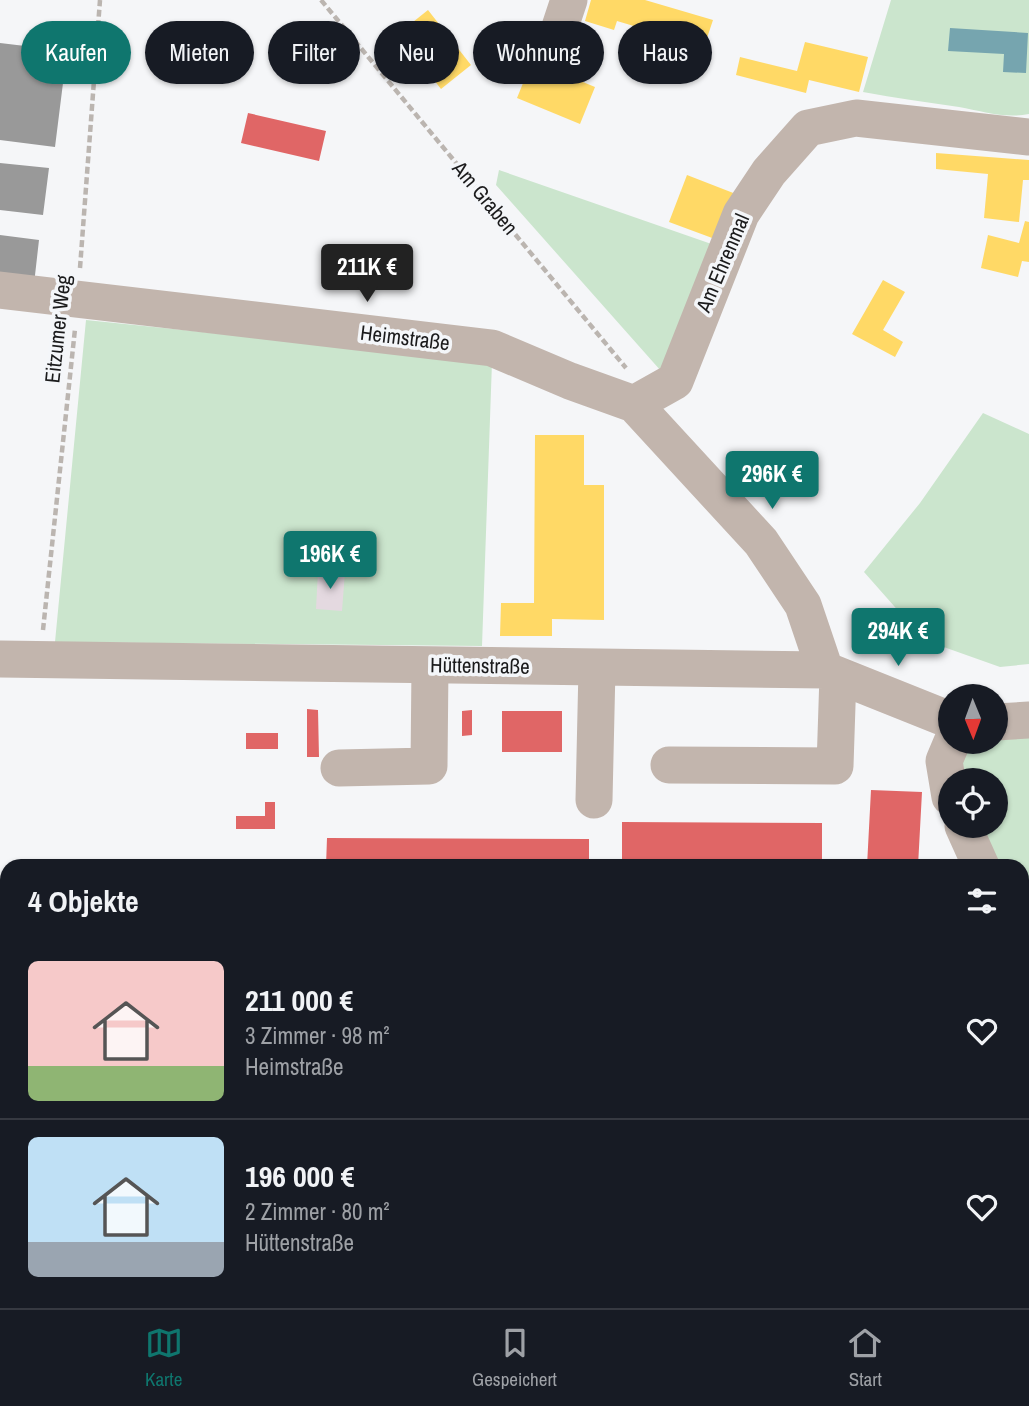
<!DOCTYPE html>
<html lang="de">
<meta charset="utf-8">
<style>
:root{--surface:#171b24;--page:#242831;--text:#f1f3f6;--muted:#9ea1a6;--line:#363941;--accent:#0f766e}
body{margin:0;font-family:"Archivo Narrow",sans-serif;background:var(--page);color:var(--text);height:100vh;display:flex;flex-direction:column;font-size:26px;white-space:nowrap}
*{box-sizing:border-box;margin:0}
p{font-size:23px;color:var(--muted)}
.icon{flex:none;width:38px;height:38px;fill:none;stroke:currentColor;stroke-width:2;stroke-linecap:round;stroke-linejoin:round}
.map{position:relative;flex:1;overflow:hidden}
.drawer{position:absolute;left:0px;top:859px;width:1029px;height:450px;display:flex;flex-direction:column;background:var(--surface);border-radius:21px 21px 0 0;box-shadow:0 2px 5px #0004}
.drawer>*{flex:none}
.hud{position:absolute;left:21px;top:21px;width:987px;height:63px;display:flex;gap:14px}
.needle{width:46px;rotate:179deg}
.fabs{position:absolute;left:938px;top:684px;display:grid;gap:14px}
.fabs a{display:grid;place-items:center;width:70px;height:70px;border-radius:50%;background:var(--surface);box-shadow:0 2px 5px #0004;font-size:35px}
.price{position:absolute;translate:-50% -60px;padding:0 16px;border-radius:7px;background:var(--accent);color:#fff;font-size:23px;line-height:46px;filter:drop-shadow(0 2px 4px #0008)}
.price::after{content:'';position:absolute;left:50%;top:42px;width:21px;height:16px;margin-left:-10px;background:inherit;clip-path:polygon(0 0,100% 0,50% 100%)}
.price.on{background:#222;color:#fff}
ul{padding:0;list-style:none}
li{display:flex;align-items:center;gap:21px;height:175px;padding:0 28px}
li+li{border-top:2px solid var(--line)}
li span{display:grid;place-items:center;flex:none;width:196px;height:140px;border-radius:10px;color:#555}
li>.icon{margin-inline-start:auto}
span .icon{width:84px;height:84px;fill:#fffc;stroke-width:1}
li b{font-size:30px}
h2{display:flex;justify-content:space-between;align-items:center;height:84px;padding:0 28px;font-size:30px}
.chip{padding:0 24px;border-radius:32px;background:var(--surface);box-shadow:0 2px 5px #0004;font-size:24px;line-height:63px}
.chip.on{background:var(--accent);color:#fff}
.dock{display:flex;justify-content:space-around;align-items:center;height:98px;border-top:2px solid var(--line);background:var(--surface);font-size:19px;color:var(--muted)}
.dock a{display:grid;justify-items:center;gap:4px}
.dock .on{color:var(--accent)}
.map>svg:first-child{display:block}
.green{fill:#cbe5cd}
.homes{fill:#ffd966}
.shops{fill:#e06666}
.public{fill:#76a5af}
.industry{fill:#999}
.building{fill:#e4d9e0}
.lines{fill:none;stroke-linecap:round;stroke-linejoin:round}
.path{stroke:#bbb5b0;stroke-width:4.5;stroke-dasharray:7 3.5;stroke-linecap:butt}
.minor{stroke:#c2b5ad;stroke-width:37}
.rail-casing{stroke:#bbb5b2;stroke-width:8}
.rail{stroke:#f4f6f9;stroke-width:5;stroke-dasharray:16;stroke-linecap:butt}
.labels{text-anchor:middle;stroke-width:7;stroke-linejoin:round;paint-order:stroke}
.street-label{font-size:21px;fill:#1b1b1c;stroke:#f4f6f9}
</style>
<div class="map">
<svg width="1029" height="1308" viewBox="0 0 1029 1308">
<rect width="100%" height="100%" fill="#f5f6f8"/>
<path class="green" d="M891,0H1029V114C1005,119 982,111 959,107C927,102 895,98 863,92Z
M499,170L723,248L661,371L496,185Z
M86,320L492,362L482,646L55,642Z
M983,413L1029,434V664L1000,667L924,640L864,572L920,503Z
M1029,727V932L1022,919V866H994L973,826H996V780H954L959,742H996V729Z
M7,1201V1302H286V1308H0V1203Z
M1029,1265V1308H932L946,1302H1022V1268Z"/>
<path class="homes" d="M591,0H645L713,20L704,47L617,21L614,30L585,21Z
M428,10L471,65L441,89L398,34Z
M805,42L868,57L859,92L809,80L806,93L736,75L740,57L797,71Z
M532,61L595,87L580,124L517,98Z
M936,153L1029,160V180H1023L1019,222L984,218L988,174L936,169Z
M687,175L741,196L723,242L669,222Z
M1025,221L1029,222V262L1022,261L1018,277L981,268L988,235L1019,243Z
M883,280L905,292L883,330L903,342L895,357L852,334Z
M535,435H584V485H604V620L552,619V636H500L501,603H534Z"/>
<path class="shops" d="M248,113L326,131L319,161L241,143Z
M307,709L318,710L319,757H307Z
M472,710V735L462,736V711Z
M502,711H562V752H502Z
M246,733H278V749H246Z
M871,790L922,792L918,866H867Z
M265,802H275V829H236V816H265Z
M622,822L822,823V866H622Z
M327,838L589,839V866H326Z"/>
<path class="public" d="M950,28L1028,33L1026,73L1003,72L1004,54L948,51Z"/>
<path class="industry" d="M0,43L67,51L55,147L0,140Z
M0,163L49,168L43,215L0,210Z
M0,235L39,240L34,284L0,280Z"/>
<path class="building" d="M318,571L345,572L342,611L316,609Z"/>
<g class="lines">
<path class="path" d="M321,0L626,368
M80,268L100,0
M43,630L75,329
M1022,1129L1029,1125
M0,1224L7,1220
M694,1308L704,1302"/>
<path class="minor" d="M557,36L569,0
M0,290L492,348L570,381L634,404L761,542L803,605L825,670
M634,404L675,381L741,214L769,172L808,128L856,118L1029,137
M0,659L825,670L950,720
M996,722L1029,720
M669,765L835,766L838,675
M339,768L429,766L430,666
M950,797L944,761L952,742
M594,800L597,668
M963,826L981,866
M1022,960L1029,976"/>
<defs>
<path id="rail" d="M1022,1226L1029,1223
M835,1308L849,1302"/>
</defs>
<use href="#rail" class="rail-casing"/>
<use href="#rail" class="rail"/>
</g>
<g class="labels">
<g class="street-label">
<text transform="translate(485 198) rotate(50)" y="7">Am Graben</text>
<text transform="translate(723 263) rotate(-67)" y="7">Am Ehrenmal</text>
<text transform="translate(58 329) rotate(-84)" y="7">Eitzumer Weg</text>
<text transform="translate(405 338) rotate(7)" y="7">Heimstraße</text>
<text transform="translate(480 666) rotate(1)" y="7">Hüttenstraße</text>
</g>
</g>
</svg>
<div class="fabs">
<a><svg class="needle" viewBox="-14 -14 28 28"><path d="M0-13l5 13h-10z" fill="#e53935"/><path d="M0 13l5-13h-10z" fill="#9ea1a6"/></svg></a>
<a><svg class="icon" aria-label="locate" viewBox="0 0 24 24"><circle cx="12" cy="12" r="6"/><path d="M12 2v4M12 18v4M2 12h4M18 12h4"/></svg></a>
</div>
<b class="price on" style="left:367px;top:304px">211K €</b>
<b class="price" style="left:772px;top:511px">296K €</b>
<b class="price" style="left:330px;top:591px">196K €</b>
<b class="price" style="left:898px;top:668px">294K €</b>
<div class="hud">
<a class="chip on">Kaufen</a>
<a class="chip">Mieten</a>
<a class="chip">Filter</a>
<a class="chip">Neu</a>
<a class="chip">Wohnung</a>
<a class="chip">Haus</a>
</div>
<section class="drawer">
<h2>4 Objekte<svg class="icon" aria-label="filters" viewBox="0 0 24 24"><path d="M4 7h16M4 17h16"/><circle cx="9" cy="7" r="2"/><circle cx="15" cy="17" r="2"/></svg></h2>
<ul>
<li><span style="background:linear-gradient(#f6c9c9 75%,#8fb573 0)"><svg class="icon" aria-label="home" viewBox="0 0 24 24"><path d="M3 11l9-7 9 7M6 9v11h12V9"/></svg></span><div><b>211 000 €</b><p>3 Zimmer · 98 m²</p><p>Heimstraße</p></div><svg class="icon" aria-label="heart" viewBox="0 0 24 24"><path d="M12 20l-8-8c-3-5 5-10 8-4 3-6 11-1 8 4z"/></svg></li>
<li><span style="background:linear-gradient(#bfe0f5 75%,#9aa5b1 0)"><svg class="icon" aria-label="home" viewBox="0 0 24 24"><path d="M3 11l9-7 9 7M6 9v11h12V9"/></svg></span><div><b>196 000 €</b><p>2 Zimmer · 80 m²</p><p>Hüttenstraße</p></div><svg class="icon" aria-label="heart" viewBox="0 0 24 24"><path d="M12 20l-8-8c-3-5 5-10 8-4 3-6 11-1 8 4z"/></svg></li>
</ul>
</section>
</div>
<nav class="dock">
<a class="on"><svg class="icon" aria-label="map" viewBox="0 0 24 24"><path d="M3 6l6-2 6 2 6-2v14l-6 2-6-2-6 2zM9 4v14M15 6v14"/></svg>Karte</a>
<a><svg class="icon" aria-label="saved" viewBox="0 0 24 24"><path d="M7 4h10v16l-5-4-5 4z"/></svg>Gespeichert</a>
<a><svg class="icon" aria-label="home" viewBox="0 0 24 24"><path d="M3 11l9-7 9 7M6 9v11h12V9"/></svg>Start</a>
</nav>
